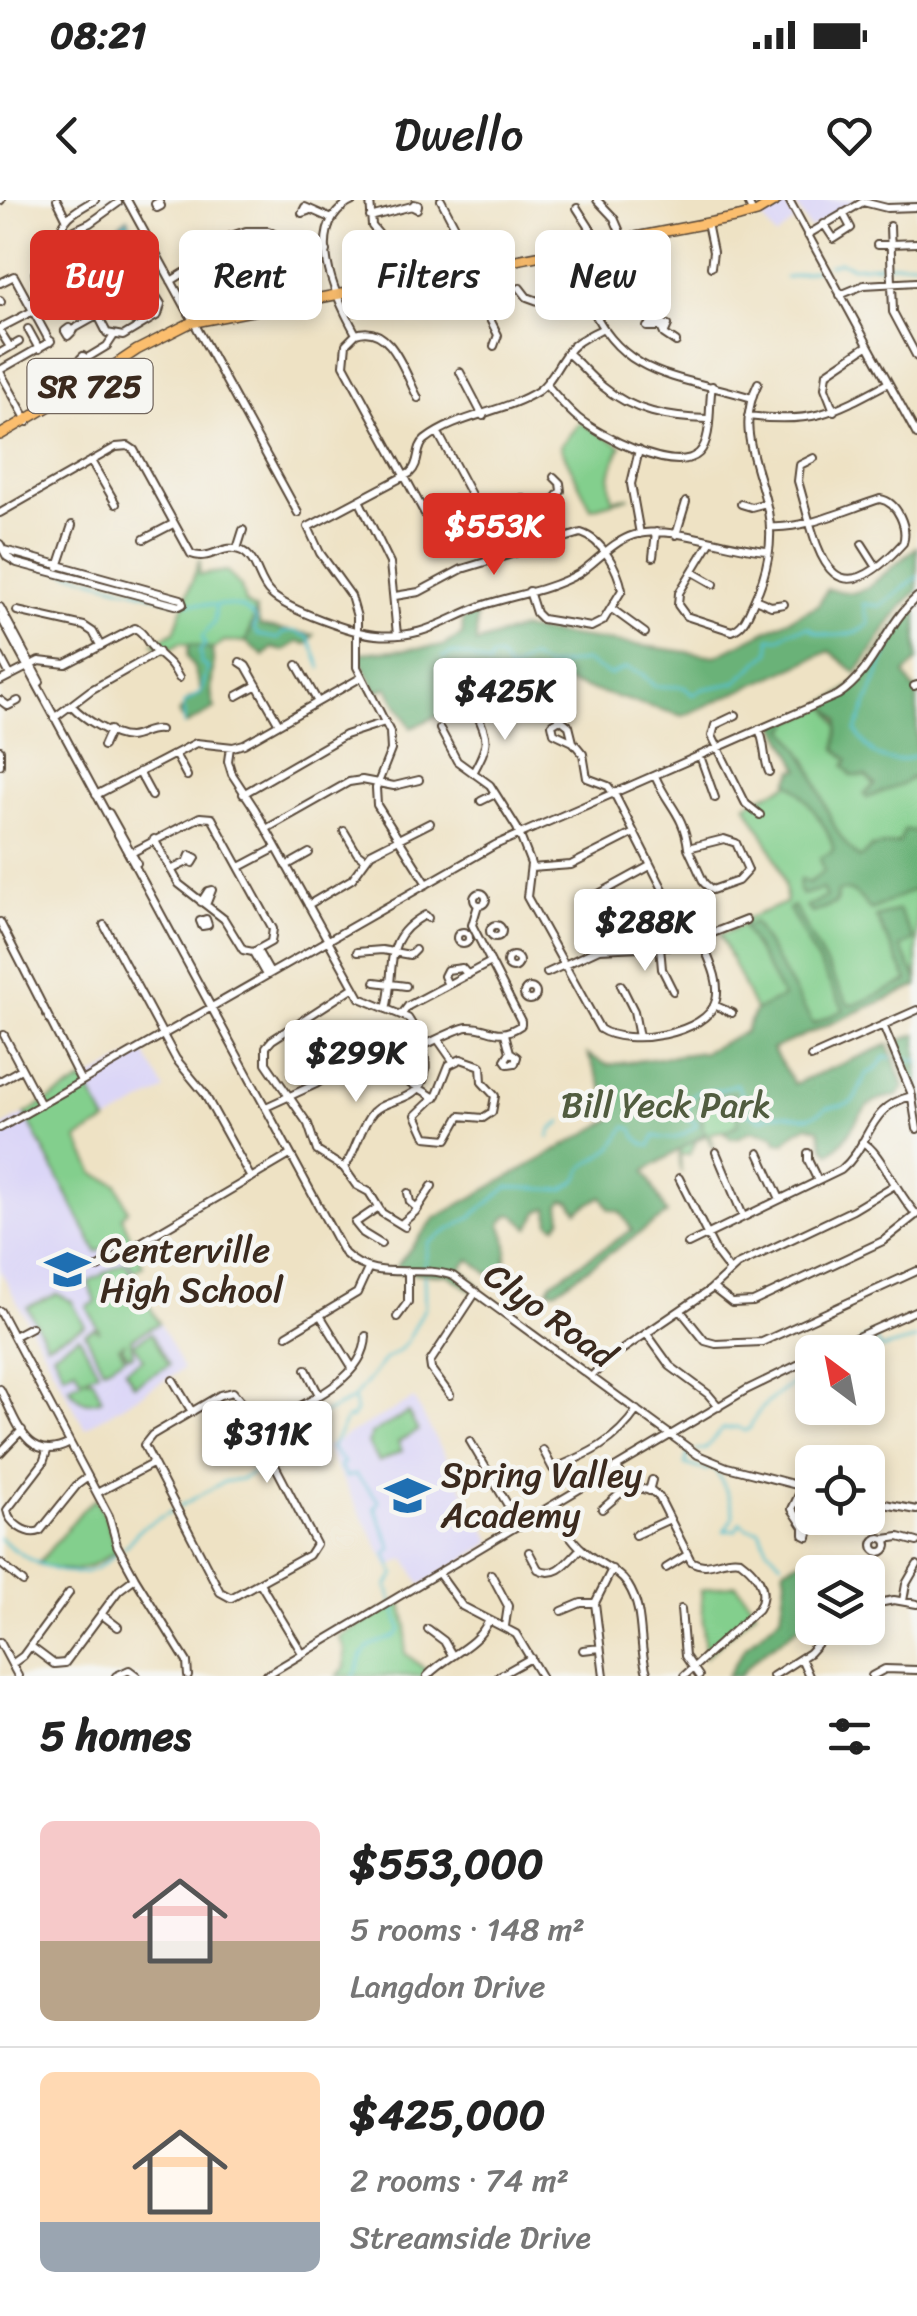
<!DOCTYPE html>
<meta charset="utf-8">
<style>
:root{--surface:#fff;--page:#f2f2f2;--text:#222;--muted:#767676;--line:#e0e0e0;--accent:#d93025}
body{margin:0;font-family:Sriracha,sans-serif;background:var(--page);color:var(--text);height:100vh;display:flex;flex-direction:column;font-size:38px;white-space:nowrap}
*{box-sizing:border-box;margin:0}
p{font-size:32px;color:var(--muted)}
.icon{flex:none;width:55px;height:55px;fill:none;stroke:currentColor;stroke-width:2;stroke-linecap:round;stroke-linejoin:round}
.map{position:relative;height:1476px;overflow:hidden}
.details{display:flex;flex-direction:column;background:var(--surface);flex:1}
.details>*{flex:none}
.guide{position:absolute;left:30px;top:30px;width:858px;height:90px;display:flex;gap:20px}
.needle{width:65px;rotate:328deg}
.tools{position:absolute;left:795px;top:1135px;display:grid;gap:20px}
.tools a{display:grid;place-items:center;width:90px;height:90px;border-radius:15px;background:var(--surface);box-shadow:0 5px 15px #0003;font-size:50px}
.price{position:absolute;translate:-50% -85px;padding:0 22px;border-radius:10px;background:#fff;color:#222;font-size:32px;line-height:65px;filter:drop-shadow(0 2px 5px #0008)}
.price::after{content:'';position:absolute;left:50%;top:60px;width:30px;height:22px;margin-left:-15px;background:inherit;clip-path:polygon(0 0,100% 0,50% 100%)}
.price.selected{background:var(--accent);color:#fff}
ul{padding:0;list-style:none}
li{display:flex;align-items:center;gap:30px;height:250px;padding:0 40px}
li+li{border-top:2px solid var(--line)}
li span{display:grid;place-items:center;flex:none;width:280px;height:200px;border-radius:15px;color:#555}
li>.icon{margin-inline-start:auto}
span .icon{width:120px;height:120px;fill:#fffc;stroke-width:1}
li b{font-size:42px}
h2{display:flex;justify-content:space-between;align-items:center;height:120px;padding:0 40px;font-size:42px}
.chip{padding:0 35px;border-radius:15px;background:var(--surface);box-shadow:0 5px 15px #0003;font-size:35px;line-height:90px}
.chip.selected{background:var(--accent);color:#fff}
.status{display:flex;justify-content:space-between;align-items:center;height:70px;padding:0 50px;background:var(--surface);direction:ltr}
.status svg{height:28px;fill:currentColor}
header{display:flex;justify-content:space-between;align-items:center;height:130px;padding:0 40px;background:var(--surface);font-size:45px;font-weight:600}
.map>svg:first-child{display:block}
.built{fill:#dbd6f7}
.green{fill:#83cf8d;stroke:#5f7c56;stroke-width:2.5}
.forest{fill:#6ab278;stroke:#526e4b;stroke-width:2.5}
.water{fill:#55c1cf;stroke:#487676;stroke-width:2.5}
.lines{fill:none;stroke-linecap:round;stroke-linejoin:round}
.stream{stroke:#55c1cf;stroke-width:2.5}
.minor-casing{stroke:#564637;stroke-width:10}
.major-casing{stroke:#564637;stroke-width:12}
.minor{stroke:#fff;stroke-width:6}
.major{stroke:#fbbe6e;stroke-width:9}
.labels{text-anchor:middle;stroke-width:9;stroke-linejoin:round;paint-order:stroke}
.shield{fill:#f6f6f2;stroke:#73675e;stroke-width:2.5}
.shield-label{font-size:32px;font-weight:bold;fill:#3b2a1e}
.park-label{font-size:35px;fill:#515c3f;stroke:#f6f6f2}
.poi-label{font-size:35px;fill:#3b2a1e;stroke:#f6f6f2;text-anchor:start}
.street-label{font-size:35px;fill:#3b2a1e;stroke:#f6f6f2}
</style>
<div class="status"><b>08:21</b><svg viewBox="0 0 49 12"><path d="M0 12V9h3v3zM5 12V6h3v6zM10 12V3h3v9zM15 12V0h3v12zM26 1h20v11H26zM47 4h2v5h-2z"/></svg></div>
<header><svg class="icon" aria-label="back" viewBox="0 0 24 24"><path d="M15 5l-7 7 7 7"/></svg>Dwello<svg class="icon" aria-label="heart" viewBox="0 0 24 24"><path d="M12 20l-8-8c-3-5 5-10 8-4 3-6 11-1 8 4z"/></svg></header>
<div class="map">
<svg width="917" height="1476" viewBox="0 0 917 1476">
<rect width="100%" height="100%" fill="#f6f6f2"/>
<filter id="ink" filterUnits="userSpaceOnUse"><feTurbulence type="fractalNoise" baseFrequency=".01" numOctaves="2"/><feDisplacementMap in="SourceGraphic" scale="20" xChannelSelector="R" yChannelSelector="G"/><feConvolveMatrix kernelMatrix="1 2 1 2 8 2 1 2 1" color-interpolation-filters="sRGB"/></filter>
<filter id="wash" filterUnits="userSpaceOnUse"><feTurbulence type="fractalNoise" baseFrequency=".0048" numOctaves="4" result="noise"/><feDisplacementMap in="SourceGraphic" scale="40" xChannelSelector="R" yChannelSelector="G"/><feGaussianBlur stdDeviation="2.25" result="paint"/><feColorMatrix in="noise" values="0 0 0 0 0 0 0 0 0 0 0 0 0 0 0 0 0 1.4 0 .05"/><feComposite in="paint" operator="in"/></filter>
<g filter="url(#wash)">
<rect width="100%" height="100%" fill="#eee2c4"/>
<path class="built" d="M793,0H859L810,29Z
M784,2L795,21L776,37L761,16Z
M143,850L165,890L107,922L85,881Z
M25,914L97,1052L118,1041L183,1169L85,1228L0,1070V928Z
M414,1199L492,1342L421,1385L406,1358L389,1367L325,1247Z"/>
<path class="green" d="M580,222L621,246C612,266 606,279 613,299L630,297L591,308L560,246Z
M200,359L199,375L227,371L241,387L245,403L256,411L246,442L224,441L212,450L181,443L164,452L153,443L174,432Z
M827,506L877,591L917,577V786L772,849L794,884L888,845L902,880L806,917L710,933L714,948L706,935L696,941L690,954L680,955L681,973L679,950L644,971L588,855L608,865L704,852L745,832L755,810L720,735L745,724L743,720L786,703C788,669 761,633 746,604L807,576L780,526Z
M84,880L107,922L77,939L95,974L117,984L128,1010L122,1017L143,1065L134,1071L118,1041L97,1052L25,914Z
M125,1062L159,1123L131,1139L133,1155L128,1156L122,1147L124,1143L119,1146L125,1157L103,1169L85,1133L96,1128L100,1132L87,1107L96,1102L89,1085L90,1081Z
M58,1094L72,1102L85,1126L47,1144L27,1107Z
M151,1133L169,1165L134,1185L125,1170L143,1159L134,1143Z
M79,1136L98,1171L85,1178L93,1179L102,1199C87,1206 77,1200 69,1187L82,1180L75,1168L64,1174L53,1153Z
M408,1213L418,1231L398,1242L402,1251L379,1262L368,1244L371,1234Z
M96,1299L106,1318L116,1350C90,1371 71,1376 38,1364L85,1307Z
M736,1384L756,1411L705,1457L701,1390Z
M398,1403L402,1404L407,1427L405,1453L427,1471L422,1476H337L345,1467V1448L339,1437Z"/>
<path class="forest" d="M917,347V391C890,415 878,445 856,473L830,451L683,516L536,474L500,487L411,528L387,487L377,492L360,459L361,453L442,446L462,435L463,419L477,413L476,443L520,429L716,456L818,405L827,389L853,393L867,388Z
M913,408L917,413V461L905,474L914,490H917V578H910L905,583L867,598L864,594L875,585L866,576H852L844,566L848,560L836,549L839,520L824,503C872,482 877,441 913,408Z
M256,411L260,426L314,435L307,444L298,442L283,451L272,448L264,456L246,442Z
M189,444L212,450C217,475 206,486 215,509L187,524L179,514L189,499L202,493L193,466L187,457Z
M790,518L791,524L786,528C794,543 805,555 811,569C825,600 832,637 860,658L872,647L899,643L905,629L917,632V688L871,710C860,700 854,685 838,692L836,703L812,713L806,707L826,697L822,689L802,695L799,691L800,679L809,683L824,671L820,658L832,652L833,648C830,630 801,590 788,582L794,570L800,569L776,524Z
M794,706L848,804L855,805L908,781L876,717L898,710L914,740L900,747L917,779V786L772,849L794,884L888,845L904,887L898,896C854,898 860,931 830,953L824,947L819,929L808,925L794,933L785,943L777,942L774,935L751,931L738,938H730L725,932L738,924L734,893L700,897L702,927L706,933L645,971L667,1014L555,1091L548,1089L552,1082L632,1030L620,1012L609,1009L602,996L577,1011L570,1001L563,1000L560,1005L562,1018L556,1026L550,1023L548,1008L539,1011L529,1028L515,1015H508L501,1024C508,1039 511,1056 500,1071L488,1074L470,1059L461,1068L477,1084L484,1098L448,1075L392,1072L434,1019L616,917L588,855L608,865L704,852L745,832L755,811L783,797L744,728L754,722L813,824L844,810L789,709Z
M917,834V893L915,894L893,843Z
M818,1352L830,1372H812V1415C790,1438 759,1449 740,1476H727L746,1446L781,1416L786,1379L784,1368Z"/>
<path class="water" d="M128,18L139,53L135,55L101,50L69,54L106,36Z"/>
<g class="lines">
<path class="stream" d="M829,65L840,62L853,67L917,62
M785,78L822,68
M18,360L55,370
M59,370L127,389
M130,389L178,402
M187,403L214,405
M899,422L856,531C872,558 888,568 917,555
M469,456L489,465L492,457L500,458L510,472L530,458L546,467L585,461L610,475L626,468L642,474L654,486L684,487L693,495L703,489L735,483L770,452V438L779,439L790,431L809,427C822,440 856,437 869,424L863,404L881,406L917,377
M443,457L452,453L467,456
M184,525V504L201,492L208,468L201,463L200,451L205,444L202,437L214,423L216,405C235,404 243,406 256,419L254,429L258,435L278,439L284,432L293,431L309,437L321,468
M902,858L917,861
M549,938L551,931L562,921
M424,1068L428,1043L471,1017L508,987L563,990L577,980L584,967L612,948L626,927L633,929C635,937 641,945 650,946L655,936C674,942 680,937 696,926V922L686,918C693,879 697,897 723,889C728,887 732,884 737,884L746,904L745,912L761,919C792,905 801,929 826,908C861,904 852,902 866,874L875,870L885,857L891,858
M856,1152L862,1140L872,1135L881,1149L917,1139
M697,1251L705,1249L722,1229L738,1227L745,1231L750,1228C756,1206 791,1183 812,1174
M688,1254L685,1264L705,1270L713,1268C719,1273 735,1307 733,1316C731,1322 727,1326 724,1331L736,1330L740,1322L747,1328L759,1330L767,1347L781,1362
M277,1261L314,1232L320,1215L352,1200L385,1159L399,1151L408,1140L425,1107L424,1076
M179,1307L223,1282L241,1279L271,1264
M0,1338C22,1358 67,1384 97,1368C104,1364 111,1358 117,1353
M124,1348L141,1328L174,1310
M353,1476C361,1468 358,1459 364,1452C375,1438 393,1444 401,1429L387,1386L395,1374L386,1354L392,1349L375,1308L379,1301L356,1275L346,1277L339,1266L344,1263L331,1248L347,1218L351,1219L356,1212L354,1200"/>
</g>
</g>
<g filter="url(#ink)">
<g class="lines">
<defs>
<path id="minor" d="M57,0L66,18
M127,0L298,313
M355,0C300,23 336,98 356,134
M370,0L372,26L387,44L409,46L430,40
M441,0L476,67
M597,0L614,18L623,39
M747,0L753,13
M789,0L917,235
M0,1L1,0
M159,2L161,6L157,8L155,4Z
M414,4L418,5L417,9L413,7Z
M577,8L600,44
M308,11L302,13L305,7L332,19
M370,17L412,6
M707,23L713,52L711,67
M824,24L834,39L851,28L843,13
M890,26L893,112L917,157
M807,35L863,2L887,8L917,7
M430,36L435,37L433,41L429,40Z
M57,38L90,23L118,3
M890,44L917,43
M877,45H890
M52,46L57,44C60,19 74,11 95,0
M365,47L366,52L362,54V48L378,35
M579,49C582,66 583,86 590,103C622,180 683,176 752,198
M101,66L144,77L161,104L158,115L123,136L107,133L82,84L87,71Z
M280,68L284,74L279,73V54L287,39
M191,69C206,85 221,88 242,86L243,81L238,79L233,86
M636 77a8 8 0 1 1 16 0a8 8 0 1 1-16 0Z
M465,70L498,135L494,146
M40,72L41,78L36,79L35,73Z
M42,74L65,70L85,74
M605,74L609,66L615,69L614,75
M584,76L603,74L616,76L629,97L651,106L664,134L676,142
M171,81L192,68L210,43L246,31H268L302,49L327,51
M0,83L14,76L50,142
M114,83L117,86L114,90L111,87Z
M520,88L527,97L549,105L586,89
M840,95L864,85L917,82
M0,100L1,102
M50,101L55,100L57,105L51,107Z
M57,105L84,91
M127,107H132L130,112H126Z
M657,119L647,127H660
M658,122L668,125L664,134
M0,128L33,111
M69,128L72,132L68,136L65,131Z
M28,129L39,149
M72,130L97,116
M0,131L10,147
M356,134L346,144L344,165L437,336
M356,134C391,122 405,174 418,198
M0,153L19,142
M567,153C580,163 589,176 602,186C633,212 669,218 707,219
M83,156L87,159L84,163L80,159Z
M87,158L107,146L113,137
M0,170L51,141
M0,172L28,222
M460,172L483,216
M546,184C556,196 566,208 578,218C599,235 675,276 699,253C713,239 708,205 712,186
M834,211L825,188L827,173L867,146
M748,216C813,224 832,213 888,183
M438,233L483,317
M639,250L631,284L640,334
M91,261L116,304
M522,298L545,313L556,341
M359,300L390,363L397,435
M741,304L751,307L766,303
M544,312L561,291L560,283L554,277
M0,313L116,247L128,246L134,250L191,354C210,362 224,342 242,351C258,359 258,383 271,394C288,410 353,433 376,435C425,439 443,420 484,405C515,395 550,390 578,374C597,362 611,342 634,335C673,324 727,349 768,351
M770,327C807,329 845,310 880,299C898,302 908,328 903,343C826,428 817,344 798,281L800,265L814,258
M676,335L686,302
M144,339L173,324
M710,342L679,393L678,405L686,416L732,431C745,426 748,414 754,401C767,374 774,341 768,311C759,266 735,229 758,183
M0,344L7,357L17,363L179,406L183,404L181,399L4,350
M862,344L876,366
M237,349L243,330
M653,357L656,332
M58,367L72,325
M693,372L714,384
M395,396L419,392L462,369L581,333C603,340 618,370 622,390L603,421L591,427L542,419L536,413L529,391
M755,399L771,406L784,404
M0,407L40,482
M612,409L645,433
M17,411L84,426L93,432L100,445
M0,416L344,1053C375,1084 416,1063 453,1076L698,1255L727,1267L812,1289
M0,456L10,475
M240,462L246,466L279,524
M297,465L318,502
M0,481L39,461L66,464L135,428C145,433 144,438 151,446C163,460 169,459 179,478
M914,486L917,485
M237,496L257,485
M0,500L8,506L18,501
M72,506C83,518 112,537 129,537C141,536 148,528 160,530
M736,515L715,525L712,536L746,604L760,615
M54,518L91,490L158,452
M560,519L569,526L573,542L554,533L552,524Z
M440,529L457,561L490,585L517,628L531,664L527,697L600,829C626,847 708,835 716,800C721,780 708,758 701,740
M759,529C766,546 763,557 769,572
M573,542L583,554L587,578L608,586L616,597L672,707L679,745
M103,546L110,530
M230,547L228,561L232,574L255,609L360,798L408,818C422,838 439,879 409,895C397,902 383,902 373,912C360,926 356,952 344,968
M0,550V565
M175,554L187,576
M700,556L715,598
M139,572L152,596
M473,573C487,546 491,541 476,513
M655,576C668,606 684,614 688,648
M243,594L345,535L385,522
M96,595L196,543L233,547L244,544L362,477
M481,601L495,594
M109,613L137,663
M266,629L349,582L362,580L394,586L419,580
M344,631L357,653L365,659
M154,639L179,684L224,719L243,750L253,752L266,775
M724,639L736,643L748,670L738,681L712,690L704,683L688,648Z
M129,654L200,617L212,618L273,729L271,742L253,752
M190,655L196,658L193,663L188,660Z
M286,666L309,653
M240,667L276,648
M531,668L571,665L634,633
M171,670L189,661
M427,684L377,605L376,588L391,550L390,532L357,467V417L351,396L320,353L308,327L410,273C421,263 415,248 425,240C457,215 503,213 538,191C553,180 558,162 571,148C579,139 593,134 603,128
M474 699a6 6 0 1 1 12 0a6 6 0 1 1-12 0Z
M201,702L208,691L212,690L206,705
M308,705L352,679L371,653L430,623
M577,706L650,666
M206,719L208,725L202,726L200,721Z
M633,720L635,745
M0,722L81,881
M104,725L176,859L204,893L251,978
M490 731a6 6 0 1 1 12 0a6 6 0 1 1-12 0Z
M457 738a6 6 0 1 1 12 0a6 6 0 1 1-12 0Z
M660,746L662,769L673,791
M257,750L270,773
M357,752L382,750L410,755L415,750
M507 762a6 6 0 1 1 12 0a6 6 0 1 1-12 0Z
M547,773L599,749L682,745L746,720
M375,782L406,786
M448,785L444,776L447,770L462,768L468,775
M621,785L634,811L639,837
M354,787L272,840L266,847V863L308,924L317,951L344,968L356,985L369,992L382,1013L405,1027
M524 794a6 6 0 1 1 12 0a6 6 0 1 1-12 0Z
M714,805L732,813
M386,809C397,768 380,740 425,715L428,718
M402,814L408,806L491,762
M883,825L911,892L917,929
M505,834L510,852L517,857L515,863L508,864L505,860L510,852
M4,835L41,905
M439,841L453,861
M811,857L917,810
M461,859L481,866L482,882L495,896L492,912L483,918L460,916L447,939L426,937L416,915L437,895L449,865Z
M394,861C404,855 458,828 467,827C491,826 496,842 521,825V821L472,725L478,705
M0,881L21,869
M266,907L316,884L377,846L387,850L409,882L435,898
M0,928L495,645L838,495C875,471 884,426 917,397
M862,942C880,950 897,995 917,1015
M716,952L743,1016
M759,953L780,999
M808,953V960L818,981
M679,978L717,1054L730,1071
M408,993L410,1002L418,1009
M377,1008L355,1023L363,1033L381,1044
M402,1023L415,1012L432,986
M688,1044L841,970C872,944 866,907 912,896
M97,1068L290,955
M713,1088L732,1103L753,1102L883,1041L917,1014
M0,1111L109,1316L117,1345L135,1378L187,1462L188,1476
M681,1111L705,1141L716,1144L762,1142L917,1071
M320,1115L352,1167
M397,1117L408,1102V1072
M647,1134L670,1166L708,1194L719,1207
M287,1135L357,1093L368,1069
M14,1136L31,1127
M824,1152L917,1110
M306,1169L319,1195
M591,1177L607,1160L710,1090L737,1065L853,1010L893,986
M173,1180L192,1212
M0,1189C16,1219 27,1266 70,1243
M233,1192L243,1204L316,1344L309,1355L231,1398L220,1392L144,1245L152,1235L220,1195Z
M450,1195L431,1169L430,1162L476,1092
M257,1228C292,1209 365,1183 366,1136
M470,1241L520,1326
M543,1250L553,1269C589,1254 615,1242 637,1210
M47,1251L43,1263L7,1310C9,1323 27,1336 40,1331L77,1285L88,1277
M0,1253L22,1230
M618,1269L629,1286L652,1291L659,1297L691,1361C709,1372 721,1356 740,1360C756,1372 770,1389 758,1409L684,1476
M803,1286L792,1309L804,1327
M649,1291L652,1280
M97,1293L152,1264
M868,1301L917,1310
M552,1307C561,1323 570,1339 584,1351C598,1364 617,1369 628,1385C646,1413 637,1446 648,1476
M602,1309L629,1286
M804,1327L809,1333L808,1337L804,1335Z
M635,1335L670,1319
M873 1345a7 7 0 1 1 14 0a7 7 0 1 1-14 0Z
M885,1339L899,1337L917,1342
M529,1352L538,1369C557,1379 568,1361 581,1348
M0,1363L23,1382
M666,1368L687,1355
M439,1374L462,1406L516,1434L541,1476
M491,1374L508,1406L505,1426
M260,1383L302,1453
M903,1401L906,1384L917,1365
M868,1405L894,1400L917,1404
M681,1409L685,1456L699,1476
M562,1411L581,1403H595
M101,1414L118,1427
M428,1429L444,1441L452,1455
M0,1442L18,1476
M30,1446L54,1464L65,1463L119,1390L135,1378
M583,1450L600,1448
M801,1458L809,1476
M12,1464L23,1456L69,1393
M116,1476L129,1470L137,1476
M265,1476L746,1190L812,1158
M427,1476C447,1455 477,1447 489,1420
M499,1476L531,1458
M604,1476L595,1403L612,1369
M773,1476L809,1453L832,1428
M872,1476L885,1469L917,1470"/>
<path id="major" d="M0,235L77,190L137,150L190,123L739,17L757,12L777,0"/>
</defs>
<use href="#minor" class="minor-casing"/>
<use href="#major" class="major-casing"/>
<use href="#minor" class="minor"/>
<use href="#major" class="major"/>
</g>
</g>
<defs>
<symbol id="school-bare" viewBox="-9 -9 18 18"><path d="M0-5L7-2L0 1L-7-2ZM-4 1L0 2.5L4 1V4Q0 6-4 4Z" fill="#1f6fb2" stroke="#f6f6f2" stroke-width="2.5" paint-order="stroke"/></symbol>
</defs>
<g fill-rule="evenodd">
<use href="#school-bare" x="36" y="1038" width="63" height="63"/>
<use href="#school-bare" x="376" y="1264" width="63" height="63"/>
</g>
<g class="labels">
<rect class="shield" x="27.5" y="159" width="125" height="54" rx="8"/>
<g class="shield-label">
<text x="90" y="197">SR 725</text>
</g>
<g class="park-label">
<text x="666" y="917">Bill Yeck Park</text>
</g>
<g class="poi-label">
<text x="100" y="1062">Centerville<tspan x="100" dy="40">High School</tspan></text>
<text x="441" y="1287">Spring Valley<tspan x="441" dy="40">Academy</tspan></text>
</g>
<g class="street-label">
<text transform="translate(550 1115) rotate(36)" y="12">Clyo Road</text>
</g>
</g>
</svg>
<div class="tools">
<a><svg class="needle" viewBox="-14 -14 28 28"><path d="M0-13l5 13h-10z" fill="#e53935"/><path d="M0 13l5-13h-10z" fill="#767676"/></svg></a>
<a><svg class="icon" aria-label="locate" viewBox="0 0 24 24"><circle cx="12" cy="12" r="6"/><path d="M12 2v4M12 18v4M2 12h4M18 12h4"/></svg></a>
<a><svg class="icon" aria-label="layers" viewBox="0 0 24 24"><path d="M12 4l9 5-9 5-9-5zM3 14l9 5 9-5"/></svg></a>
</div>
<b class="price selected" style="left:494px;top:378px">$553K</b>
<b class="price" style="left:505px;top:543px">$425K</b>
<b class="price" style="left:645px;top:774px">$288K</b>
<b class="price" style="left:356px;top:905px">$299K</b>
<b class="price" style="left:267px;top:1286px">$311K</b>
<div class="guide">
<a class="chip selected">Buy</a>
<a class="chip">Rent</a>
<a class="chip">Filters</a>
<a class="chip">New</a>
</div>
</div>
<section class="details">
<h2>5 homes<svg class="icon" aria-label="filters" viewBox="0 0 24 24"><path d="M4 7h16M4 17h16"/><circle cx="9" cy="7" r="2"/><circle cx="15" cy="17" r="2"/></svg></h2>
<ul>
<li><span style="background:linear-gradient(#f6c9c9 60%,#b9a48a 0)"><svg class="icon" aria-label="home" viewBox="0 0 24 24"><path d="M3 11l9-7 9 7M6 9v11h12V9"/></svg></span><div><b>$553,000</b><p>5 rooms · 148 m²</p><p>Langdon Drive</p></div></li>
<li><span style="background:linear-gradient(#ffd9b3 75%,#9aa5b1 0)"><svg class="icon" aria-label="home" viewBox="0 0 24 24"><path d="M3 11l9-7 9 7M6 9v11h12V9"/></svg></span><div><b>$425,000</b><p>2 rooms · 74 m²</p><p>Streamside Drive</p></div></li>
</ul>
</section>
